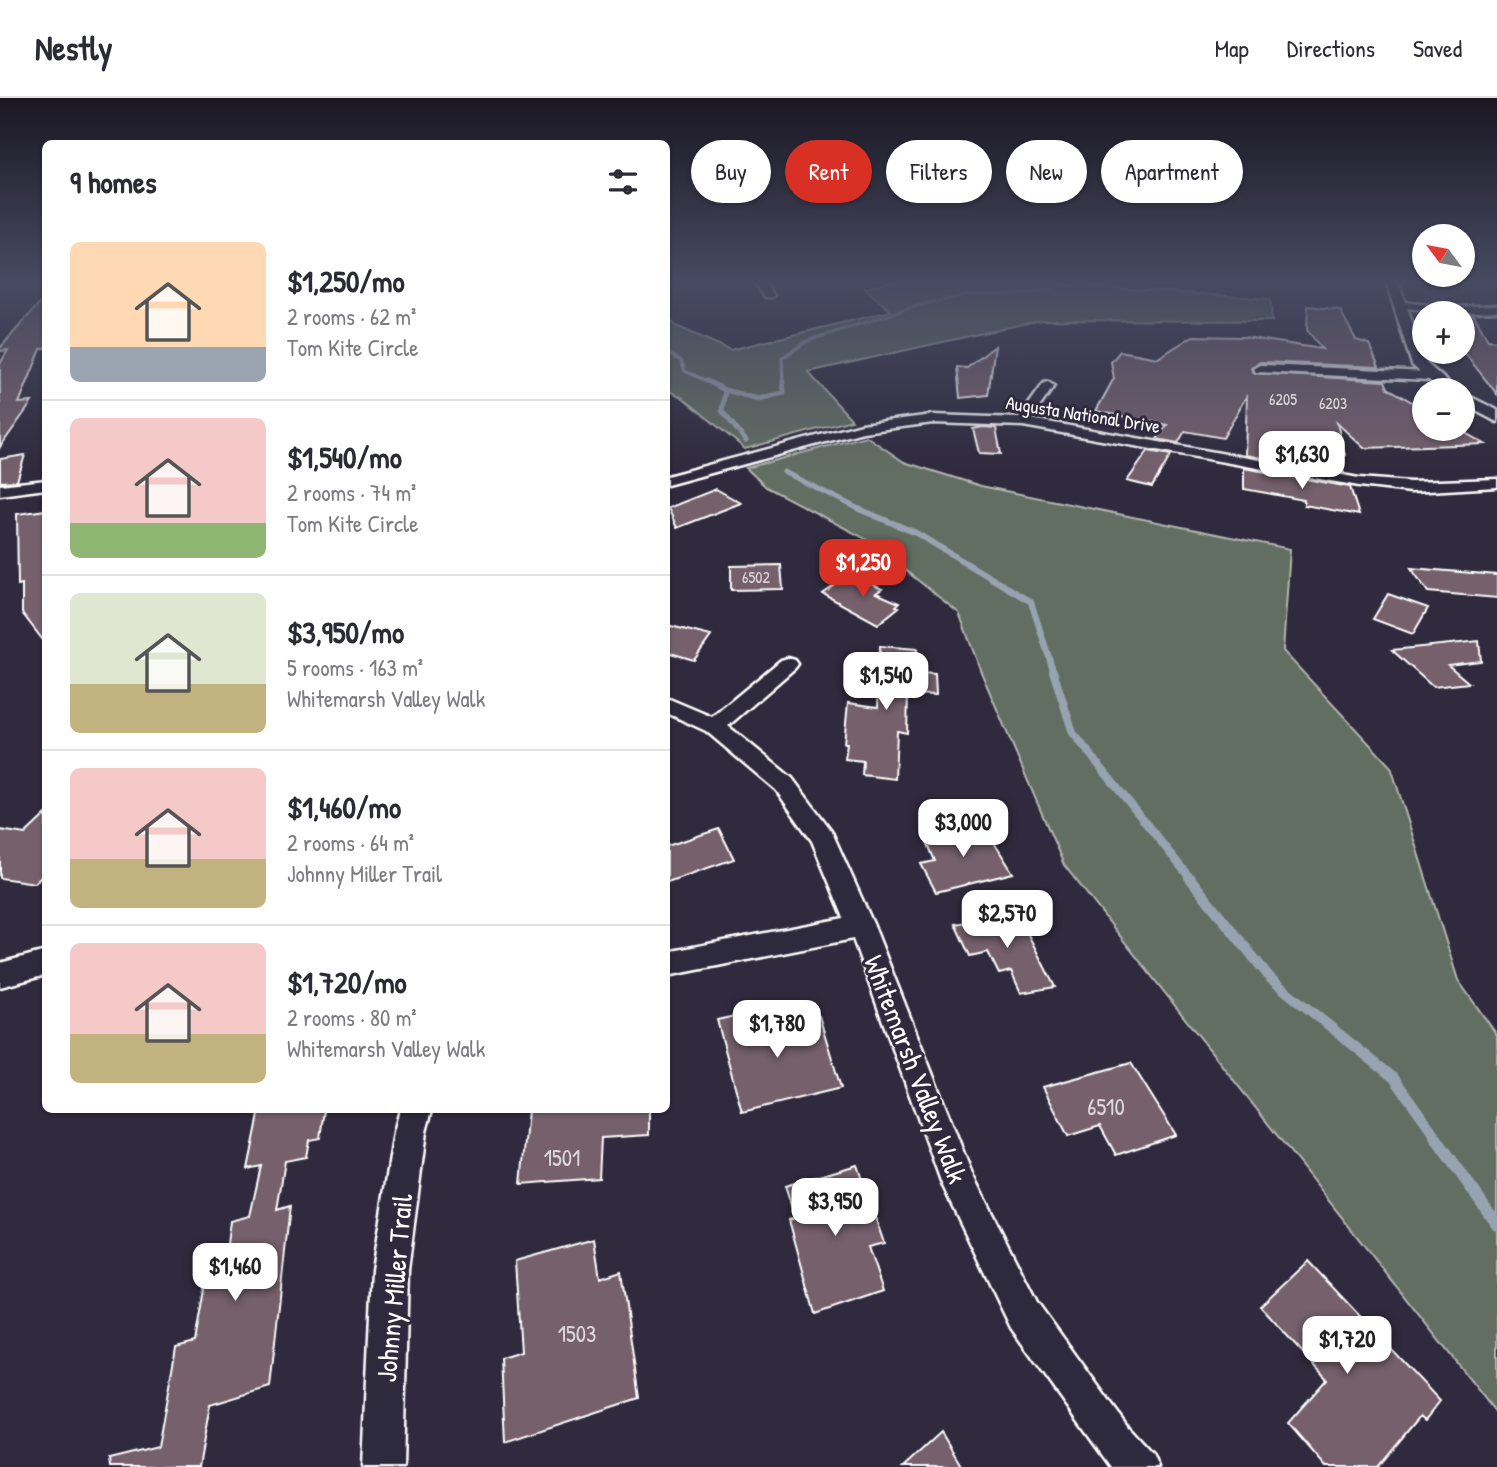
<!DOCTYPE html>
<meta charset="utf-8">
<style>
:root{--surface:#fff;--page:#f7f7f7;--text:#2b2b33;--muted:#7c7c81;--line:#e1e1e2;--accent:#d93025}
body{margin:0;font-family:"Patrick Hand",sans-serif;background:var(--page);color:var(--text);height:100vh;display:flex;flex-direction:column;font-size:26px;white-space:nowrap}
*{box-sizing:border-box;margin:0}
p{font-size:23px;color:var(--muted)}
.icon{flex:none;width:38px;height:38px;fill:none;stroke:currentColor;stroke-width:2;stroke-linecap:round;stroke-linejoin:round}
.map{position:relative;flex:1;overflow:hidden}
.side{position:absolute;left:42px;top:42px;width:628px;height:973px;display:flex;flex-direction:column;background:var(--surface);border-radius:10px;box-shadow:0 2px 5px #0004}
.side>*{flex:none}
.guide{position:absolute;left:691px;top:42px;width:665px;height:63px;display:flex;gap:14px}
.needle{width:46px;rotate:302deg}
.fabs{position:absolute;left:1412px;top:126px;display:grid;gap:14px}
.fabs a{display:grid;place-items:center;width:63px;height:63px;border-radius:50%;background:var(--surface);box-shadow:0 2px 5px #0004;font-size:35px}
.price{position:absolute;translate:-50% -60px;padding:0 16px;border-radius:14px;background:#fff;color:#222;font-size:23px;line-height:46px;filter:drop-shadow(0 2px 4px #0008)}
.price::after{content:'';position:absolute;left:50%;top:42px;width:21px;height:16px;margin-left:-10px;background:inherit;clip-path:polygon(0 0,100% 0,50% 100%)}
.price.selected{background:var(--accent);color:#fff}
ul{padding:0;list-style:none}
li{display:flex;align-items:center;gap:21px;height:175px;padding:0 28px}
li+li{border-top:2px solid var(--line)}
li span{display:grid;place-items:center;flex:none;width:196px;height:140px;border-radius:10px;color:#555}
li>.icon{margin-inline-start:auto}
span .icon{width:84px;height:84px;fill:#fffc;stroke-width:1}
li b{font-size:30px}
h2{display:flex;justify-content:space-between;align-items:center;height:84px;padding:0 28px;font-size:30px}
.tag{padding:0 24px;border-radius:32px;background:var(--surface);box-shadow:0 2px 5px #0004;font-size:24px;line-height:63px}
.tag.selected{background:var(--accent);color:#fff}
header{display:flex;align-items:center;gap:42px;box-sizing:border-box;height:98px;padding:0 35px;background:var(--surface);border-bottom:2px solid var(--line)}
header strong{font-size:33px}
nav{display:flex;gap:38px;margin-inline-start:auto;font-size:24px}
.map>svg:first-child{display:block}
.green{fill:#646e62;stroke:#b2b6b0;stroke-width:2}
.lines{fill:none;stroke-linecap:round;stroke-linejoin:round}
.stream-far5{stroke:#98a3b2;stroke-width:3.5}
.stream-far4{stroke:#98a3b2;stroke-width:5}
.stream-far3{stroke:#98a3b2;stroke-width:6}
.stream-far2{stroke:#98a3b2;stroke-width:8}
.stream-far1{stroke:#98a3b2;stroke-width:10}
.stream{stroke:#98a3b2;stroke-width:12}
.building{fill:#75616c;stroke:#fff;stroke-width:2}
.minor-casing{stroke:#fff;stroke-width:5}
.tertiary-casing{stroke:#fff;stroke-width:5}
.minor{fill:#2f2a3d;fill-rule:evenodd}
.tertiary{fill:#2f2a3d;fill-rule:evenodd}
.labels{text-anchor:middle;stroke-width:6;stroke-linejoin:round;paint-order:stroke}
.far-number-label{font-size:16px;fill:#dcd8da}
.far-street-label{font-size:19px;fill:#fff;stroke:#2f2a3d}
.near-number-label{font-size:23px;fill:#dcd8da}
.near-street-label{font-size:28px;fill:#fff;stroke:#2f2a3d}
</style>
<header>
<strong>Nestly</strong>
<nav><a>Map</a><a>Directions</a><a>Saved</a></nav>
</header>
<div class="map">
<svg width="1497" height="1369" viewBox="0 0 1497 1369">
<rect width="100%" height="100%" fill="#2f2a3d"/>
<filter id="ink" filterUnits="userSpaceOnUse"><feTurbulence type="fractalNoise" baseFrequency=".0143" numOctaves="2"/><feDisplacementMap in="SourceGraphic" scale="14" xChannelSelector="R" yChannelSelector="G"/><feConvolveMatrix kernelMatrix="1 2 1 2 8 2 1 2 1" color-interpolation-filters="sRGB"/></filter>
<g filter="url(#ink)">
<path class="green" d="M892,183H1056L1060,186L1270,201L1272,223L1042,222L808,274L852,322L745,351L682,299L667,292V218L676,228L730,252L891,213L865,190Z
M866,338L904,364L981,388L1290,451L1283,553L1391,669L1458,882L1497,937V1316L1064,767L981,574L959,515L866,441L766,389L746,370Z"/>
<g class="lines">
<path class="stream-far5" d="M667,254L681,263L685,273L711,285
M783,285L782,260L807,243L916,208L967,197L1026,196L1053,190L1048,183"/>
<path class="stream-far4" d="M707,283L725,292L722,313L746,343
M725,292L758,301L784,295L783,283
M784,374L863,413"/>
<path class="stream-far3" d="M859,411L916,435L1031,504L1054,575"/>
<path class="stream-far2" d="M1053,573L1073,635L1190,780"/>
<path class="stream-far1" d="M1189,779L1271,881L1394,980L1437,1040"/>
<path class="stream" d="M1435,1039L1497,1126"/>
</g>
<path class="building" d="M46,198V250L41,251L19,305L32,304L0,349V266L8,252L0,253V250Z
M1308,208L1340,212L1356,242L1369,246L1379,269L1260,264L1251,270L1254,275L1385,283L1388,290L1424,311V331H1458L1485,346L1364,350L1337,325L1345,357L1336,356L1344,375L1245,357L1247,297L1223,340L1185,333L1178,345L1157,341L1167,327L1096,313L1114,280L1111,264L1120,253L1158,260L1193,238L1245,239L1322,251L1307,232Z
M1463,217H1474L1488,242L1497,243V296L1463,253Z
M995,248L988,297L960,300L957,269L967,270Z
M983,329L996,330L1001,356L979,355L973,331Z
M1148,353L1171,357L1152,389L1127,383Z
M25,357L17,383L0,384V361Z
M1244,370L1350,389L1359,417L1304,407V402L1244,391Z
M716,391L741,405L677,430L668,410Z
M46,412V546L22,515V486L18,487L17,416Z
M781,467L783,491L731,492V468Z
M1411,470L1497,477V500L1428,494Z
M845,480L855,485L860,481L882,491L876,495L899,505L896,508L899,509L878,526L823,496Z
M1388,496L1428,510L1413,536L1373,521Z
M667,527L711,538L694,562L667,554Z
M1479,543L1481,563L1448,567L1469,585L1433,589L1392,552Z
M880,548L917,551L918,575L935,576L936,597L908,596L907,635L897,633L895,681L862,677L863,663L845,661L847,645H844L848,605L878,609Z
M46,716V774L35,785L0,780V732L25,736Z
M972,728L980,740L990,738L1013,775L936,794L921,766L935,763L925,739Z
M719,731L734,761L667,784V748Z
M1017,815L1055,889L1021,895L1011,873L999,876L988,854L970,858L955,826Z
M757,913L762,930L819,918L841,990L742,1014L717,922Z
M1131,965L1176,1037L1116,1057L1100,1028L1068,1038L1043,989Z
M260,1012H324L320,1040L309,1042L306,1059L285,1063L277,1112L290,1108L270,1289L210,1307L199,1369H110L109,1361L158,1349L176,1249L195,1244L207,1174L224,1169L230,1123L250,1118L261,1068L248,1071Z
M528,1012H649V1037L601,1040L599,1080L521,1086Z
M857,1067L884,1145L868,1149L883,1193L815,1216L789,1122L795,1120L785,1088Z
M594,1141L600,1180L621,1173L639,1300L505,1344L501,1260L521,1254L515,1163Z
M1308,1163L1440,1303L1425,1322L1420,1318L1378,1369H1326L1288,1325L1327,1281L1260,1208Z
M941,1334L962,1369H903Z"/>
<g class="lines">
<defs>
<path id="minor" d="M753,183H763L774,197L773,199H765Z
M1399,204L1455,209L1497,207V213L1455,215L1395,209V205Z
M1260,267L1430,274L1436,278L1430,282L1256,274L1254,271Z
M1048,284L1054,288L1031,321L1359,380L1411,384L1497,381V389L1411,394L1359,388L1023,328L933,325L863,334L667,387V378L862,326L933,317L1019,320L1044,285Z
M46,382V391L0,397V387Z
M788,560L795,562L798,566L795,570L728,628L792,680L831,732L874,828L972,1076L1037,1204L1128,1329L1152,1355L1158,1369H1111L1011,1230L942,1086L853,841L667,878V854L844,820L812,743L776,692L706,633L667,615V600L712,619L781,562Z
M46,853V877L0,889V865Z
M400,1012H432L426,1034L408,1172L403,1369H363L372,1172L394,1034Z"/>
<path id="tertiary" d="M1386,183H1398L1426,265L1457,292H1440L1412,267Z
M1463,295L1497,312V324L1463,306Z"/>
</defs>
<use href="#minor" class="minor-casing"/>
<use href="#tertiary" class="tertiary-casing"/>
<use href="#minor" class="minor"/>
<use href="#tertiary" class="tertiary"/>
</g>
</g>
<linearGradient id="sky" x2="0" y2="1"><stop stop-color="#1a1722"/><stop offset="0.49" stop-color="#474a62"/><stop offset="1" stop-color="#474a62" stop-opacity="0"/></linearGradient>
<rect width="1497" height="375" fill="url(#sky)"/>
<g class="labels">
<g class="far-number-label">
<text x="1283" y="307">6205</text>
<text x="1333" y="311">6203</text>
<text x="756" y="485">6502</text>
</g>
<g class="far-street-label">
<text transform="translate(1083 316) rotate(9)" y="7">Augusta National Drive</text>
</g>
<g class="near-number-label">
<text x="1106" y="1017">6510</text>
<text x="562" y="1068">1501</text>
<text x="577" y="1244">1503</text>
</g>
<g class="near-street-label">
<text transform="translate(916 971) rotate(69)" y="10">Whitemarsh Valley Walk</text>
<text transform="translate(394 1190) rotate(-85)" y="10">Johnny Miller Trail</text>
</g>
</g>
</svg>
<div class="fabs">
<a><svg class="needle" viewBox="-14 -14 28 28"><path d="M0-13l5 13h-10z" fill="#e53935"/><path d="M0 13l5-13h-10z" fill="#7c7c81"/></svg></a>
<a>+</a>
<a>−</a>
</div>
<b class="price" style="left:1302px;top:393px">$1,630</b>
<b class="price selected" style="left:863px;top:501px">$1,250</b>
<b class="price" style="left:886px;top:614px">$1,540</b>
<b class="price" style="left:963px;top:761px">$3,000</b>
<b class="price" style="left:1007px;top:852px">$2,570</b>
<b class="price" style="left:777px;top:962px">$1,780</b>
<b class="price" style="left:835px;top:1140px">$3,950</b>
<b class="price" style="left:235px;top:1205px">$1,460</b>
<b class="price" style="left:1347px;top:1278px">$1,720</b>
<div class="guide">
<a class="tag">Buy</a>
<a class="tag selected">Rent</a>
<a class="tag">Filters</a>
<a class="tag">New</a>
<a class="tag">Apartment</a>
</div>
<section class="side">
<h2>9 homes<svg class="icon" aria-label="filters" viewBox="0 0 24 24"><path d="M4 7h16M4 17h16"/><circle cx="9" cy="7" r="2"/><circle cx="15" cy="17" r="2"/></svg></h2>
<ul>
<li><span style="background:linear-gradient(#ffd9b3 75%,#9aa5b1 0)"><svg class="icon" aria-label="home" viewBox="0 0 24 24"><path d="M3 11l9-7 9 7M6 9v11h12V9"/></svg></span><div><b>$1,250/mo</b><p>2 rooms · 62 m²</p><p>Tom Kite Circle</p></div></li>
<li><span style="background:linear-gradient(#f6c9c9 75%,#8fb573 0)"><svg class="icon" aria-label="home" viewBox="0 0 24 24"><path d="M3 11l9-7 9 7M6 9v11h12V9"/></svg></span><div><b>$1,540/mo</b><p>2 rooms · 74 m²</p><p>Tom Kite Circle</p></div></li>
<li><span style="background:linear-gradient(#dfe7d0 65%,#c2b280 0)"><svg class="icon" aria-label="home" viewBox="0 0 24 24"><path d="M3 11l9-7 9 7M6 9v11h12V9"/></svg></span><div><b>$3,950/mo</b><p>5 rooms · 163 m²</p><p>Whitemarsh Valley Walk</p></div></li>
<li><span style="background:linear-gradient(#f6c9c9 65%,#c2b280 0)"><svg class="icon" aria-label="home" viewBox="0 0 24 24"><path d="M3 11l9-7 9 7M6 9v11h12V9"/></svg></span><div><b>$1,460/mo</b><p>2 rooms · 64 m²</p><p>Johnny Miller Trail</p></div></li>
<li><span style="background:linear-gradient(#f6c9c9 65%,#c2b280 0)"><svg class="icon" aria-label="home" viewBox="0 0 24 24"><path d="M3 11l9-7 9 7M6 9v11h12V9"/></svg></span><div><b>$1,720/mo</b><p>2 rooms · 80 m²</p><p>Whitemarsh Valley Walk</p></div></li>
</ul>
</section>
</div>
